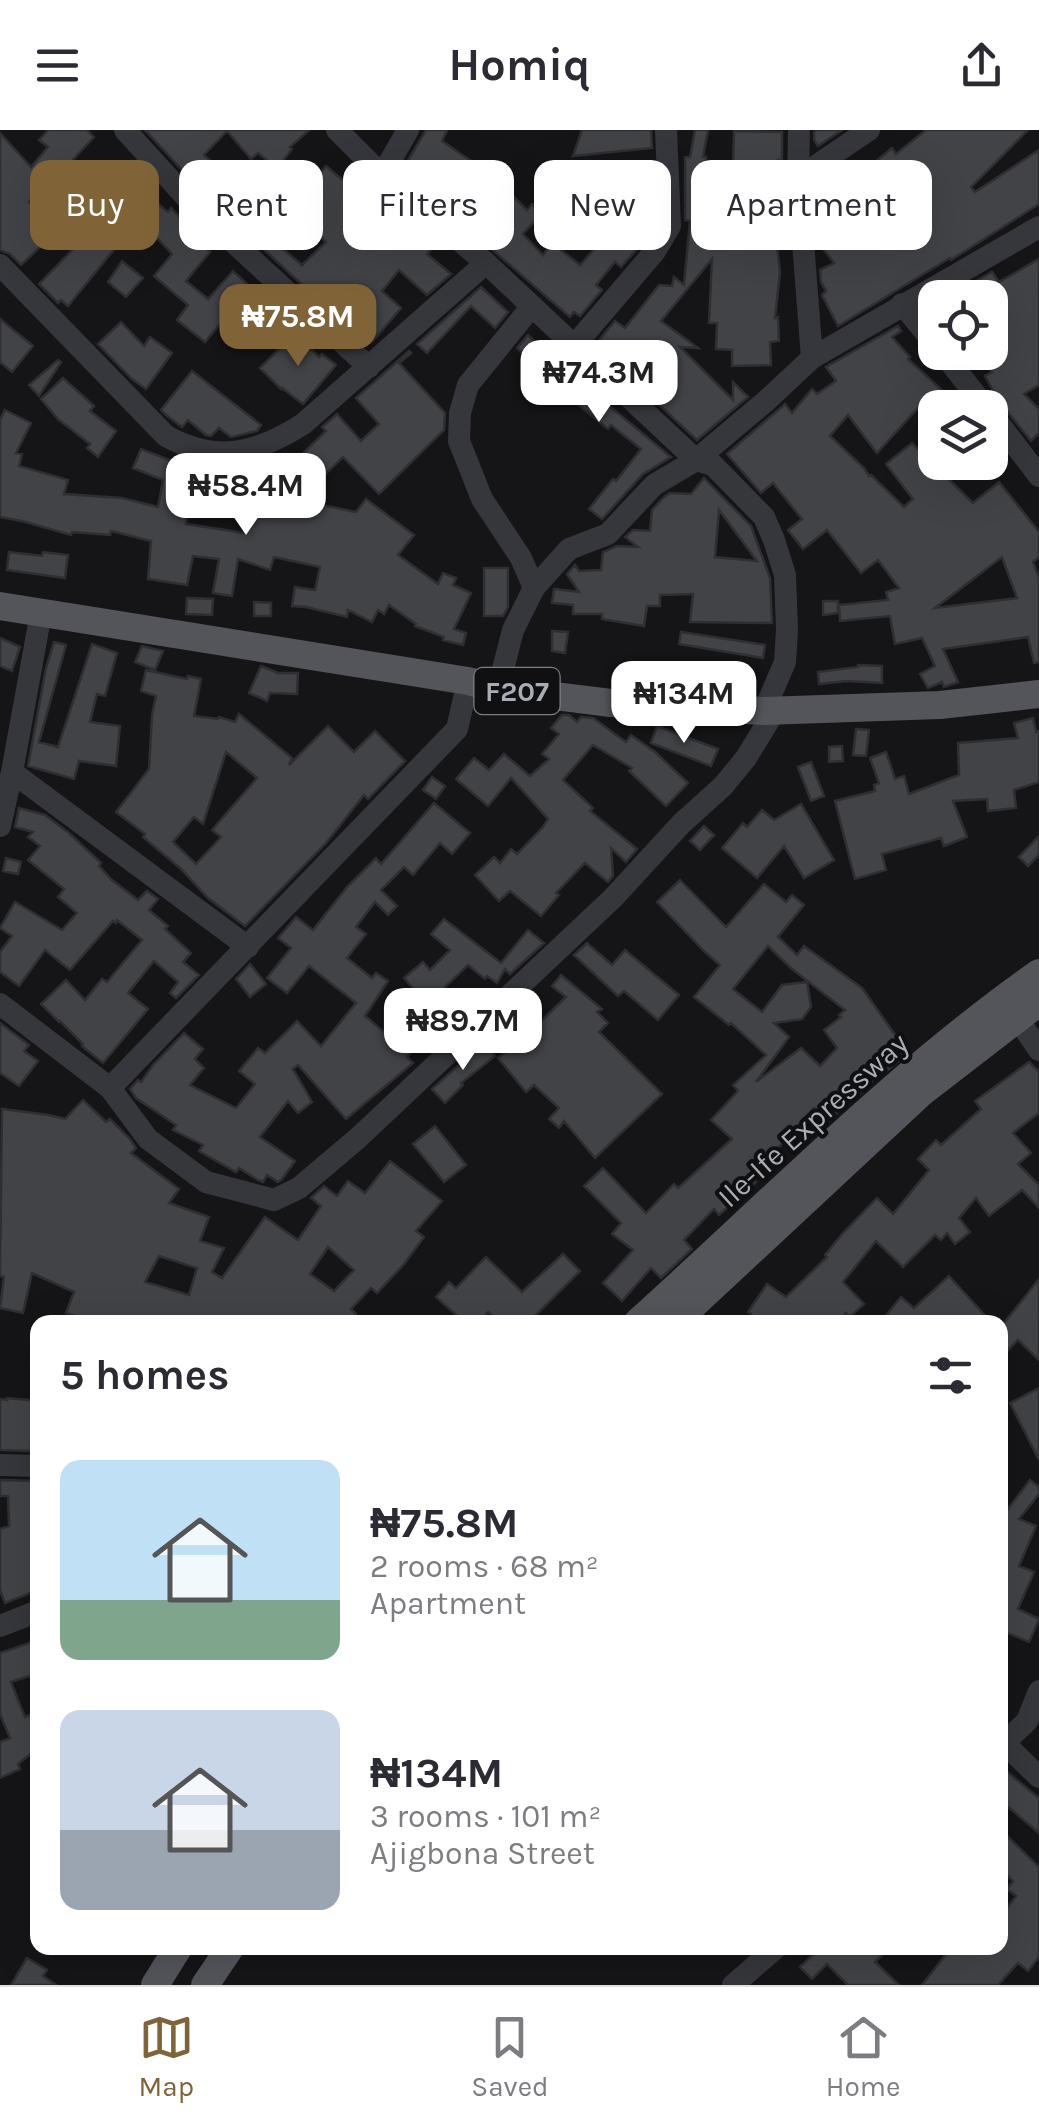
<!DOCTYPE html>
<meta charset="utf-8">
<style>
:root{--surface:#fff;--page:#f2f2f3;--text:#2b2b33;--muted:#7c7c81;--line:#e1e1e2;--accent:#806437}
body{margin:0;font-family:Karla,sans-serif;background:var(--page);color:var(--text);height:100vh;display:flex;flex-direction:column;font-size:38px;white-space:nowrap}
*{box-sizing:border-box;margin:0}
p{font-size:32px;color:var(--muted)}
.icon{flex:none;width:55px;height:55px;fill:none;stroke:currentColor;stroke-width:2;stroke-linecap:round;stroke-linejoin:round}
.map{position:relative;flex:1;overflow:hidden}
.drawer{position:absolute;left:30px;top:1185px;width:978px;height:640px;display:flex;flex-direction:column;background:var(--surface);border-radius:20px;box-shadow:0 10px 40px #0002}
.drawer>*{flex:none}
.guide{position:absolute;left:30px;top:30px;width:980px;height:90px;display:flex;gap:20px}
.fabs{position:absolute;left:918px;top:150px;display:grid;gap:20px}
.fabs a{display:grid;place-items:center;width:90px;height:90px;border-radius:20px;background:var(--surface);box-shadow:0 10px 40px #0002;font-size:50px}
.price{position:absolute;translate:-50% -85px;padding:0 22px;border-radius:20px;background:#fff;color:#222;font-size:32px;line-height:65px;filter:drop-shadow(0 2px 5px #0008)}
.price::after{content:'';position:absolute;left:50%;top:60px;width:30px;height:22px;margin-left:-15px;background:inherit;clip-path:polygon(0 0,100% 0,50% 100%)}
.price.active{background:var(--accent);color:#fff}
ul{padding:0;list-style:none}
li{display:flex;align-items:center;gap:30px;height:250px;padding:0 30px}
li span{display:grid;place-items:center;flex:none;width:280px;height:200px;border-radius:20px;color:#555}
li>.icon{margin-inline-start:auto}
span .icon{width:120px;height:120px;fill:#fffc;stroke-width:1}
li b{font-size:42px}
h2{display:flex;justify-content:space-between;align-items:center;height:120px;padding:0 30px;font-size:42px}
.chip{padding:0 35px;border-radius:20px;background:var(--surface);box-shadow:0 10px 40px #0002;font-size:35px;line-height:90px}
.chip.active{background:var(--accent);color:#fff}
header{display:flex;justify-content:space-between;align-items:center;height:130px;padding:0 30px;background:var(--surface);font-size:45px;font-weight:700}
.menu{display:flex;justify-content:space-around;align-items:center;height:140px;border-top:2px solid var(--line);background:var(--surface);font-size:28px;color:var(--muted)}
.menu a{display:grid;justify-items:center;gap:5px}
.menu .active{color:var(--accent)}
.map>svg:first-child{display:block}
.building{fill:#424347;stroke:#2f2f33;stroke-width:2.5;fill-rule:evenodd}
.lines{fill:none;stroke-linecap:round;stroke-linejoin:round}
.minor{stroke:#36373c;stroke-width:22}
.major{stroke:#53555b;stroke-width:28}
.labels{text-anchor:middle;stroke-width:8;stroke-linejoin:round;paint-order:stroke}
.shield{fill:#101012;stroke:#7a7e85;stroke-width:2.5}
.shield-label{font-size:28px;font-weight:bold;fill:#a8adb6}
.street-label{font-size:30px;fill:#a8adb6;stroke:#101012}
</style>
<header><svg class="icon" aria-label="menu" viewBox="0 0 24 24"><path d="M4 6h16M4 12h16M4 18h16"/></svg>Homiq<svg class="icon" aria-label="share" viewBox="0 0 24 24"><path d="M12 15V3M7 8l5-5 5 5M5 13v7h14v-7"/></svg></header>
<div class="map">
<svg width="1039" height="1855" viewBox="0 0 1039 1855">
<rect width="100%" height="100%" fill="#151517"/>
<path class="building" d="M48,0H87L94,7L68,35L102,62L86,82L46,50L29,72L57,101L21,135L10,124L0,120V3L31,37L48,17L39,10Z
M145,0H309L290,17L292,19L277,38L258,23L251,29L227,1L204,25L215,35L213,38L242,62L266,92L259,99L302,135L326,112L318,104L321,102L292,78L326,36L362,66L392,96L396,90L415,104L430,121L427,124L451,144L427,165L399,140L382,161L401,178L372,212L339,183L336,186L207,67Z
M426,0H447L442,11L480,37L504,66L509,62L527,80L532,74L542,83L523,104L543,125L552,113L580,135L632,77H594V47H653L655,92L649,102L621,103L638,118L621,137L615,132L596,155L602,160L580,186L574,182L570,187L422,59L432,50L407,32Z
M582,0H651L652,18L573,26Z
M695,0H708L703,27H706V42L733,40L734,1L782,2V30H778L780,71H785L786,86H777V99H775L780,142L775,188L778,187L779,211L770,212L771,235L732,236V220L716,219L717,193H709L712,129L661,191L698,218L680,217L733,270V252L748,267L697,310L595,215L615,191L625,198L659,155L672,156L674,147L684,155L690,91L685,90V27H690Z
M817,0H842L818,16L814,10V2Z
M926,0H1028L971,57L975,62L1039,20V74L951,130L950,128L838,196L822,165L826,161L821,152L820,140L834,133L818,112L817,101L827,93L815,77V70H819L814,64V56L829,45L840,61L892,18L896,24Z
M131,37L152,57L146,64L168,82L171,78L187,95L183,99L210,122L186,151L208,169L233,141L277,181L254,206L243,195L237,202L224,189L205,212L177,190L188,175L154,146L172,124L139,89L68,176L61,170L58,173L39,154L77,115L68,107L83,91L103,110L122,87L103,71Z
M547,61L562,72L551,85L537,73Z
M1039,129V255L1024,264L1039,279V303L1031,311L999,271L985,246L992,242L976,222H990V168H953L966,157L992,142L999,152Z
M122,131L143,148L126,167L108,152Z
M481,157L508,182L495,198L471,176L427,223L417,214Z
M0,189L33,216L12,242L0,232Z
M121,192L144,216L150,207L172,223L146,259L132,249L98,214Z
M898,196L901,201L892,207L910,227L908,229L943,261L956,278H939L929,266L877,323L848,285L830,306L864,338L869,346L871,345L904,377L913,369L886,334L912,313L973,373L999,352L1039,402V427L1033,432L1039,448V532L1034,533L1028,507L943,519L958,552L944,557L942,552L928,558L920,544L935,536L922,508L895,514L890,486L840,491L839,475L888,470L886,462L899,458L878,430L861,443L827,400L803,419L788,400L802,389L773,353L761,363L727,324L785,274L792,283L812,259L817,264L836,251L826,237ZM1002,427L1017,468L935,478Z
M295,203L319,227L322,224L336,235L303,274L282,258L281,259L260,238Z
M528,205L561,236L671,327L643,344L602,389L589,379L613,349L616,351L641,319L611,295L608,299L549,251L517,218Z
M409,221L411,223L399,233L445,283L444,300L379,364L343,327L318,351L297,329L326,301L322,297L337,284L361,311L379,294L356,268Z
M58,230L61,232L39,266L29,255Z
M192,241L261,295L257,301L231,307L219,298L211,306L206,305L188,290L182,297L166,285L161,280Z
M63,248L94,276L90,281L116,301L98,327L87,318L90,314L58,289L41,269Z
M5,280L31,293L16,323L22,324L19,336L68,350L64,364L122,368L158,377L163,350L133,338L141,319L172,331L170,335L191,339L185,365H190L186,394L245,403L255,374L250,373L259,334L270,336L269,346L296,352L292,369L356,382L366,369L414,405L398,425L438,454L443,443L456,448L453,455L471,463L454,499L466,503L463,515L443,510L444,507L415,496L416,494L389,475L384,484L378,480L372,492L348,480L347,487L306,477L292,476L295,457L315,460L320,437L274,427L270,440L238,429L232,466L213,463L219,429L193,426L187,455L148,449L151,411L111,401L110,405L72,402L71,405L22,391L0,387V290Z
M704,348L751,396L770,448L772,493L690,492L693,464L660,465V476H647L644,496L602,489V484H573V475L552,473L554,459L579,462L567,444L575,435L579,441L601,440L603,422L617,416L638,417L625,407L633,400L650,401L652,380L664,367L670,363L691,364ZM719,380L757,431L715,427Z
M9,422L42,426L43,422L68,425L65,448L7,440Z
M484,438H508V477L503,486H484Z
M187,468L213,469L212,485L186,484Z
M823,471H838V483L823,485Z
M254,472L271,473V486H254Z
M552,501L568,502L565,523L552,521Z
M681,502L765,515L763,528L679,514Z
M0,508L20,517L12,541L0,536Z
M54,512L66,515L39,612L58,617L92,514L117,523L105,566L97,564L90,592L120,596L116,636L79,631L74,649L28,636L46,538Z
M142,516L163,521L155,540L135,532Z
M858,535L882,536V553L847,551L819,554L818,542L858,537Z
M261,536L278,543H298L297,564L270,563L267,571L249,563Z
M146,540L187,549L188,546L201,549L194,586L218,589L219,587L235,592L239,584L292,628L289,635L328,596L354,622L375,601L405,631L368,669L364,665L326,713L245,796L208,768L180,738L143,707L145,704L116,682L149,639L152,585L156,566L141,561ZM226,622L257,648L212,700L221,707L196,734L173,712L194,687L203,694Z
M562,585H569L577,592L581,587L593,588L626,612L631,605L655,622L688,653L666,676L629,641L632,638L593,615L563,650L593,678L590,681L637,719L626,732L611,718L613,746L608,752L585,733L556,763L559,765L541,786L510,761L499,771L475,745L494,727L500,733L511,719L517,724L543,697L548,689L511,648L488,676L456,649L474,628L489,640L504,624L530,646L549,629L542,624L559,604L551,598Z
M1033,588L1036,602L1039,601V652L1014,660L1016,678L988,681L987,669L953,671L967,707L944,716L941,708L882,724L886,740L855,749L835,671L875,661L874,655L879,653L870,628L886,622L895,649L904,646L909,664L959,645L958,613L1018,608L1014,593Z
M657,596L718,619L711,636L651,613Z
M856,599L869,600L866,626L853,625Z
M842,616L843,631L829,632V617Z
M811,632L824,666L811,671L798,637Z
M432,647L445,656L436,669L423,660Z
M434,673L470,703L452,724L440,713L413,745L404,737L381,760L397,776L388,785L375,772L356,797L366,804L347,828L372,848L376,843L388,851L365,886L384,902L416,862L404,848L423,832L430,840L450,820L431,804L444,789L501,833L528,800L544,813L510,844L505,839L497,853L487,846L485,849L468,835L445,857L459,873L431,898L407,927L413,933L346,989L298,935L293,939L312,972L298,983L288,971L260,1007L295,1031L282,1049L278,1052L267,1045L263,1052L258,1050L239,1038L236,1042L199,1021L203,1015L173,1000L176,995L136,968L130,959L138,950L141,952L153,935L184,903L203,919L195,929L204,938L190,955L236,978L255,954L239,941L258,918L265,923L297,891L321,916L356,873L309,836L287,863L267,848L291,818L278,808L296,787L313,800L347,757L376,728L381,734Z
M801,674L834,730L804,748L784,716L757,748L722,718L743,693L747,697L762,680L774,690Z
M19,678L45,685L69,703L101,733L99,736L112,750L138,770L147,761L158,769L149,780L168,796L165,799L191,823L183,832L199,845L176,868L170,863L178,852L154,831L128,863L148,879L103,933L82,916L83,914L60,891L59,892L41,874L66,850L85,870L102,849L107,852L142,810L117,790L116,793L113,791L70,840L45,820L19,856L0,842V822L12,806L0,798L15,772L62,800L77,783L58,767L64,759L28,730L40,716L28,707L33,702L15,697Z
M704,696L714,705L700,720L690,711Z
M1039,706V725L1028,736L1019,727Z
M6,728L21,732L18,744L3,741Z
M680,750L726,797L764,754L786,772L792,765L804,775L778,807L797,825L804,816L862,858L908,923L883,944L881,942L857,967L854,964L830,991L814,978L752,1047L756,1052L719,1085L714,1079L684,1110L692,1119L661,1148L651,1138L622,1171L603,1153L633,1120L612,1104L621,1093L584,1056L603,1038L646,1083L674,1054L678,1058L732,1009L711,990L738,961L733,955L766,925L731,893L729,895L694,867L720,835L705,822L657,772ZM768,816L792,839L845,880L839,885L841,887L824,900L837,918L820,936L801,918L756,952L789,907L774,893L802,889L811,877L807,852L782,855L762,882L733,859Z
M587,813L612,835L625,820L679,865L658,890L624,861L618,866L574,825Z
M250,834L266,854L250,867L236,849Z
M561,845L602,879L597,882L608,893L599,902L662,964L595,1028L564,991L559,998L549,989L559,978L534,955L526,962L498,928L533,899L566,867L552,856Z
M0,893L29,915L24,921L38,931L19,956L0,943Z
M485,912L495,926L461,953L463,955L445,973L432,959Z
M1029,932L1039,942V983L1013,1003L1031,1023L1018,1034L1039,1055V1078L1022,1060L989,1086L976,1068L959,1088L970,1102L955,1114L947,1103L941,1110L935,1105L903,1137L876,1111L843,1152L864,1174L850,1187L846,1183L837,1192H744L751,1184L748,1182L767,1154L786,1167L827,1127L825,1125L843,1103L877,1068L893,1084L929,1040L918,1029L936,1010L941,1015L981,979L975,971Z
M83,970L106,992L110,989L129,1008L136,1018L131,1023L179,1059L169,1073L209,1087L200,1111L224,1118L212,1142L222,1148L265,1087L298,1110L321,1076L311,1068L315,1064L324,1056L337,1066L348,1051L365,1063L390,1031L442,1071L416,1101L424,1107L404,1134L377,1163L371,1158L351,1179L356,1184L349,1192H84L85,1189L66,1183L74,1162L32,1143L23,1183L0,1178L4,1147L0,1146L2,979L49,985L65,989ZM328,1117L354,1140L334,1161L310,1144ZM159,1126L197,1138L189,1165L145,1152Z
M435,996L466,1035L444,1052L413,1014Z
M563,1124L580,1141L529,1192H500L488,1182L479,1192H464L436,1167L449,1152L456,1158L486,1127L522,1162Z
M949,1146L991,1192H896L887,1184L901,1167L914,1178Z
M1039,1149V1230L1018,1210L1000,1228V1198Z
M1039,1258V1330L1010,1273Z
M7,1268L38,1271V1311L31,1310V1321L0,1320V1269L7,1270Z
M0,1350L36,1351V1356H33L38,1460L5,1473L0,1460V1399L9,1396L8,1366H0Z
M1030,1350L1039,1357V1364L1019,1389L1036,1396L1019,1436L1034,1442L1018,1479L1039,1489L1029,1512L1000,1500V1392L1004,1384Z
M38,1510V1543L11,1552L25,1587L38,1581V1618L18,1634L20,1639L0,1648V1612L10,1608L0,1584V1523Z
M1000,1636L1039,1668V1703L1000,1670Z
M1000,1699L1039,1737V1827L1028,1841L1018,1833L998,1855H922L951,1818H1000V1787L1016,1766L1007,1759L1013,1751L1000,1738Z
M820,1818H889L875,1832L899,1855H848L827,1834L812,1849L800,1837Z
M27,1828L47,1840L43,1846L56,1855H11Z"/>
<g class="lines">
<path class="minor" d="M125,0L196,78L369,237
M799,0L798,48L812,228
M382,45L408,0
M798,48L869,0
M0,135L166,306C217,334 256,324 303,294L486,133
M902,174L935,214
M532,176L468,255L460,283L459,311L482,369L521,428L534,458
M575,215L655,121L670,96L666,0
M942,222L986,278
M990,282L1039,346
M498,559L513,500L534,458L569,419L608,404L654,355L696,330L766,271L812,228L1039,97
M12,642L248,817
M0,696L12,642L41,483
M0,874L110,958L148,1009L206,1052L274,1070L299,1058L358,1008L613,768L681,694L723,656L746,628L771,587L764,581L785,532L787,500L785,445L774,410L764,387L713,335L696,330L486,133L382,45L337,0
M1017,888L1039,920
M110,958L457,599L468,551
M0,1335L38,1336
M0,1496L38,1481
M1004,1613L1039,1647
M1000,1617L1027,1591L1039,1561
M733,1855L776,1818"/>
<path class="major" d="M0,476L468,551L498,559L611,573L764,581L940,575L1039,564
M638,1192C769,1074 894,945 1039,843
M675,1192L921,963L1039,872
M155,1855L178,1818
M205,1855L230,1818"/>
</g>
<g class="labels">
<rect class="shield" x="474.5" y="538" width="85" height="46" rx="8"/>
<g class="shield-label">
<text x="517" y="571">F207</text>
</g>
<g class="street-label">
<text transform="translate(813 990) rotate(-42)" y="10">Ile-Ife Expressway</text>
</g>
</g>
</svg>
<div class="fabs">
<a><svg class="icon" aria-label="locate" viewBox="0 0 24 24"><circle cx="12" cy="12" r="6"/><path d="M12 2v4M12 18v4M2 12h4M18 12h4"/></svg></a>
<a><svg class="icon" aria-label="layers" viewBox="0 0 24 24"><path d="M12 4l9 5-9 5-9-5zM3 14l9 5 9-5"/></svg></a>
</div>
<b class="price active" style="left:298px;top:239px">₦75.8M</b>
<b class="price" style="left:599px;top:295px">₦74.3M</b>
<b class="price" style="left:246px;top:408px">₦58.4M</b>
<b class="price" style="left:684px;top:616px">₦134M</b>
<b class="price" style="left:463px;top:943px">₦89.7M</b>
<div class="guide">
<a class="chip active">Buy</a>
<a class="chip">Rent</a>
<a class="chip">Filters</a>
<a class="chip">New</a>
<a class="chip">Apartment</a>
</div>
<section class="drawer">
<h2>5 homes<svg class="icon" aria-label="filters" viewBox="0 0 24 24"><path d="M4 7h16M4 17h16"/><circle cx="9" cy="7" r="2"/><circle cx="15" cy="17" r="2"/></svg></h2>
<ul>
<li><span style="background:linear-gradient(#bfe0f5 70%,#7fa58c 0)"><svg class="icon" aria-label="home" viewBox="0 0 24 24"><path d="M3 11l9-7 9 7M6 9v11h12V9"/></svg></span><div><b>₦75.8M</b><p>2 rooms · 68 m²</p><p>Apartment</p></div></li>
<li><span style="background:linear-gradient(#c9d6e8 60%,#9aa5b1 0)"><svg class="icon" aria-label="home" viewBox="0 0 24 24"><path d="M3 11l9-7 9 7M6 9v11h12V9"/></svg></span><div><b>₦134M</b><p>3 rooms · 101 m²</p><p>Ajigbona Street</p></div></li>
</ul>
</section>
</div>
<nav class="menu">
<a class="active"><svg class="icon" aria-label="map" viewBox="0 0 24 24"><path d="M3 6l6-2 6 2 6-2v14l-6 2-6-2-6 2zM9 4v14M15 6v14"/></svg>Map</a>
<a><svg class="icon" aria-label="saved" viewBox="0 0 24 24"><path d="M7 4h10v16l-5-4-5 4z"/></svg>Saved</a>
<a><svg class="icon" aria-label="home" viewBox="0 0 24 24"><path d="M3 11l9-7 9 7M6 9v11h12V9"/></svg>Home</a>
</nav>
